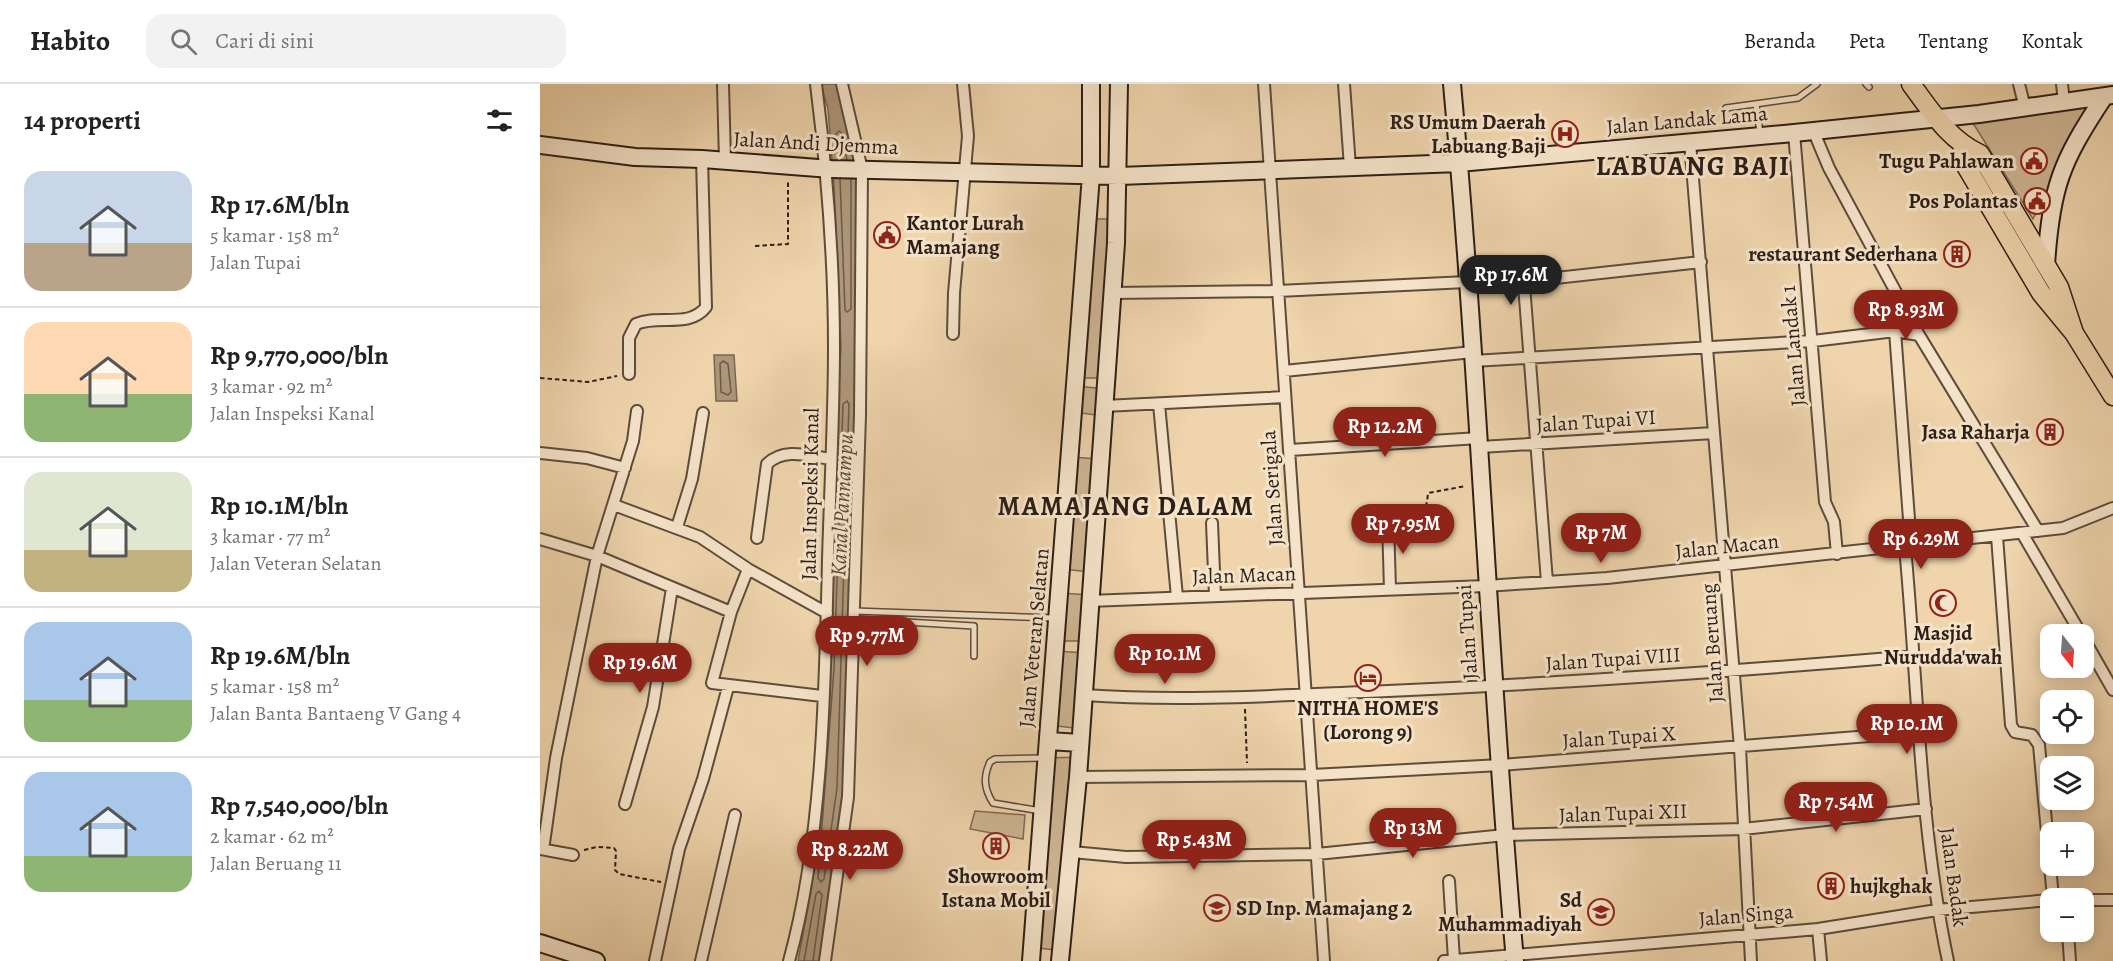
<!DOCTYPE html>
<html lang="id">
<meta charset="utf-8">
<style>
:root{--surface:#fff;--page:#f2f2f2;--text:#222;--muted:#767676;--line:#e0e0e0;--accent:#8f2418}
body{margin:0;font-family:Alegreya,serif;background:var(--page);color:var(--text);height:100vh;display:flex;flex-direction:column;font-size:22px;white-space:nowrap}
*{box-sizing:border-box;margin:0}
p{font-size:20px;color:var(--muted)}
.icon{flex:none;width:33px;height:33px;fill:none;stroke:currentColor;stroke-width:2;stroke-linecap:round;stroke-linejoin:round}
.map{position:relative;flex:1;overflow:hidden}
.sheet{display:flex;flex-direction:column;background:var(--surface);width:540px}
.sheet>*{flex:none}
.needle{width:39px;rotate:163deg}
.fabs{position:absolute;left:1500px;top:540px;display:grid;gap:12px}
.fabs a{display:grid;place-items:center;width:54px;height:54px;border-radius:12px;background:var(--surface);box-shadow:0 3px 15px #0003;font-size:30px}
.price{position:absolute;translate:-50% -51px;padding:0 14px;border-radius:21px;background:var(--accent);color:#fff;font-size:20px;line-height:39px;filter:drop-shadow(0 2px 3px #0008)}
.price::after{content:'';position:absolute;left:50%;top:36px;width:18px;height:14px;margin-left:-9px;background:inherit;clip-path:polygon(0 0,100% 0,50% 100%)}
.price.selected{background:#222;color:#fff}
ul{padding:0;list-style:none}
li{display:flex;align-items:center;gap:18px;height:150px;padding:0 24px}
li+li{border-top:2px solid var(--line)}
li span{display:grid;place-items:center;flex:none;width:168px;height:120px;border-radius:18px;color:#555}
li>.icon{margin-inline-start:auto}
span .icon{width:72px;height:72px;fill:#fffc;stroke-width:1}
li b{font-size:26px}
h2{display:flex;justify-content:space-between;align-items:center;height:72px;padding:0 24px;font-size:26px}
header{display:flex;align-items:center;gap:36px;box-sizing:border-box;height:84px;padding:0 30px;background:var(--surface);border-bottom:2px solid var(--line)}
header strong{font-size:28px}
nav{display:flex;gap:33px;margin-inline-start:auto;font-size:21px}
.search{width:420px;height:54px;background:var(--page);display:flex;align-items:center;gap:15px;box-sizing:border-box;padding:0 21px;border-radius:18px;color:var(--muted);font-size:22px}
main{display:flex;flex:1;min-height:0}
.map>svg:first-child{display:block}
.green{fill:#ceb593;stroke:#7d6a55;stroke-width:1.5}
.water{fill:#ad9679;stroke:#796652;stroke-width:1.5}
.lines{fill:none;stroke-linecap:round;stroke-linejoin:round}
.shore{stroke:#6c5a48;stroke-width:1.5}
.lane-casing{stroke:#5d4c3c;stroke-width:8}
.street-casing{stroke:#5d4c3c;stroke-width:14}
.secondary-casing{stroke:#2c1f17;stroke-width:20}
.primary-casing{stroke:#2c1f17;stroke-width:21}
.path{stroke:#2c1f17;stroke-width:2;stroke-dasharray:4.5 3;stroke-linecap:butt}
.lane{stroke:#f5e3c9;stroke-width:5}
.street{stroke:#f5e3c9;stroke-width:10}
.secondary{stroke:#f5e3c9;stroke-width:16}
.primary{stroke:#efd4ac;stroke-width:18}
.labels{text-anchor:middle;stroke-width:6;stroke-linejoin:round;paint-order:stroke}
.street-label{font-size:21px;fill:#2c1f17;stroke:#f5e3c9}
.poi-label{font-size:21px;font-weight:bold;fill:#2c1f17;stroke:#f5e3c9;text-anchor:end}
.water-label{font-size:22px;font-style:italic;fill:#594939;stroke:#f5e3c9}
.district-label{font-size:27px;font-weight:bold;letter-spacing:1.5px;fill:#2c1f17;stroke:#f5e3c9}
</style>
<header>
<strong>Habito</strong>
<div class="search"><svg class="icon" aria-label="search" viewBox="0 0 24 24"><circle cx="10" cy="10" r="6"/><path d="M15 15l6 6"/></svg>Cari di sini</div>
<nav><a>Beranda</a><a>Peta</a><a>Tentang</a><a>Kontak</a></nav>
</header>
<main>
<section class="sheet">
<h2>14 properti<svg class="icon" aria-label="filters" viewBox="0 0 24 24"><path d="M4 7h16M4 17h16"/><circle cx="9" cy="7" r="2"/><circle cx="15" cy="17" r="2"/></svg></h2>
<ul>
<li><span style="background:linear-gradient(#c9d6e8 60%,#b9a48a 0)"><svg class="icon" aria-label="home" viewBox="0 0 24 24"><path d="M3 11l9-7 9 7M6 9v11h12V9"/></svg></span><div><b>Rp 17.6M/bln</b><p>5 kamar · 158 m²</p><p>Jalan Tupai</p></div></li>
<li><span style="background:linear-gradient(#ffd9b3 60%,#8fb573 0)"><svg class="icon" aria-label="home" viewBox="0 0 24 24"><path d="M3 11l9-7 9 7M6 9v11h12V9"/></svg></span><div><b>Rp 9,770,000/bln</b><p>3 kamar · 92 m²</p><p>Jalan Inspeksi Kanal</p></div></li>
<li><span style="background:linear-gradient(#dfe7d0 65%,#c2b280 0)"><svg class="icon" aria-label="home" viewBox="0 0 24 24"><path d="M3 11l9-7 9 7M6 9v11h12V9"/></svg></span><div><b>Rp 10.1M/bln</b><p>3 kamar · 77 m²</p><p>Jalan Veteran Selatan</p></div></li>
<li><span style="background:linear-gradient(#a9c7e8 65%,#8fb573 0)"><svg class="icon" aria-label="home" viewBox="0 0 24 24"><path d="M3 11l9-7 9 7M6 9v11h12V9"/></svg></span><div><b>Rp 19.6M/bln</b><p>5 kamar · 158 m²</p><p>Jalan Banta Bantaeng V Gang 4</p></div></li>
<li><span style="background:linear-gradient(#a9c7e8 70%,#8fb573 0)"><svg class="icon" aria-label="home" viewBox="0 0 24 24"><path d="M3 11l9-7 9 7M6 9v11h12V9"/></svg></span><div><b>Rp 7,540,000/bln</b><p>2 kamar · 62 m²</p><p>Jalan Beruang 11</p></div></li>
</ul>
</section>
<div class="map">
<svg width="1573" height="877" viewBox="0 0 1573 877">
<rect width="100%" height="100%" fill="#efd4ac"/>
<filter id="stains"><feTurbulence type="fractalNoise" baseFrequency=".00333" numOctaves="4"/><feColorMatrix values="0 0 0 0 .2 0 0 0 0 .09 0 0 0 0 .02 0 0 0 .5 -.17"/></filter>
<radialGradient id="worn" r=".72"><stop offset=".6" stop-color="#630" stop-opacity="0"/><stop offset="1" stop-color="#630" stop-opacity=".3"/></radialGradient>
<path class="green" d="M1548,24L1493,135L1426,28Z
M548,135H577L566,294H537Z
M536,302L565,305L563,332L534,328Z
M531,373L559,375L551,488L522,485Z
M520,509L550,511L547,557H516Z
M516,567L546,569L541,645L510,641Z
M539,673L521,867L492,863L507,674Z
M435,727L485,731L483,755L430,745Z"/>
<path class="water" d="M281,0H298L317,94L316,295L303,704L279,877H258L272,802L278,733L301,262L294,101L288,25Z
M174,271H194L197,317H176Z"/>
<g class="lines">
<path class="shore" d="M298,75L296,50L299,47L302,49L307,76
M300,95L305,226L307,228L311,225V95
M183,277L188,280L191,308L188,311L181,308L180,280Z
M307,317L309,320L297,704L284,795L281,798L278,794L294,585L303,320Z
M264,877L276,810L279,807L282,811L273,877"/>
<defs>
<path id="lane" d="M1326,0L1329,3
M1216,20L1220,49
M1186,24L1258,14L1277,0
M314,527L514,534
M314,535L434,542V572
M501,727L453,719C444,705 443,693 450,678L455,675L503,674"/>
<path id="street" d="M183,0L185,77
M724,0L784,877
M804,0L810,83
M1479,0L1485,24
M1522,0L1524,18
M1273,46L1289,84L1379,251L1498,447
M1254,49L1285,418L1294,438L1297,470
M1150,58L1200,664L1211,877
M980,198L1161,178
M572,209L738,207L927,198H980L984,201L1007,498
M1355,247L1371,462
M413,250L414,209L428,52L423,0
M933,277L1273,257L1355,247L1379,251
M744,287L933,268
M89,290V254L96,240C119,230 149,245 166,223L162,75
M619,320L637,513
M564,322L745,313
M940,363L1174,349
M750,366L939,354
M0,369L47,374L85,384
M74,421L160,453L208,485
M848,438L850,505
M672,439L675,512
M137,443L152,395L163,329
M1482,449L1541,550
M1457,452L1471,641L1475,648L1492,651L1499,661L1513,814
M217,454L227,380C244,363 269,372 291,375
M0,455L57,472L191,528L208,485L287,529
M1365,463C1378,601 1379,741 1408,877
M549,517L946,502L1067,494L1523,444L1573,424
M191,528L172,599L282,612
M1544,555L1573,606
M544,611C646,618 746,611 848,607C1024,599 1199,587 1374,572
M538,693L772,691L961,681L1380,648
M85,720L113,623L132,504
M4,759L16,674L57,472L93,357L97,327
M0,765L33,771
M532,768L586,773L777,770L965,751L1203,745L1386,725
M909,797L914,876
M1544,816H1573
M1278,845L1281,877
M1528,848L1530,877
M115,877L139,765L163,695L188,603
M161,877L195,731
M249,877C283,754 285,604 288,476C290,405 294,333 294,263C294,175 287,87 276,0
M285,877L308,713L320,331L322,86L302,0
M904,877L1278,845L1397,826L1510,816"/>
<path id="secondary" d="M912,0C939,292 949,585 975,877
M0,61L95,73L162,75L291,85L579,92L919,79L1254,49L1439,30L1573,11
M1506,181C1511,103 1521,78 1564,13
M509,657L540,659
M0,859L56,877
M491,877L551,91V0
M520,877L538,693L576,159L579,0"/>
<path id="primary" d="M1371,0C1391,27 1409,56 1440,70L1519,203L1534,249
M1423,62V77L1501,209L1534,249L1573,312"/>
</defs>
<use href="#lane" class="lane-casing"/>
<use href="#street" class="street-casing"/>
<use href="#secondary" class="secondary-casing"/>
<use href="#primary" class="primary-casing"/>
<path class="path" d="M215,162L248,160V97
M0,294L48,298L77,292
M861,437C881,431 886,432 888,409L926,402
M705,625L707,679
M44,766L57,763L74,764L76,767L75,786L79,790L121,798"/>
<use href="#lane" class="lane"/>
<use href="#street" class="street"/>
<use href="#secondary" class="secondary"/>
<use href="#primary" class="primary"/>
</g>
<defs>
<symbol id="hospital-ring" viewBox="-11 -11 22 22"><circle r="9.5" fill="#f5e3c9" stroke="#8f2418" stroke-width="1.5"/><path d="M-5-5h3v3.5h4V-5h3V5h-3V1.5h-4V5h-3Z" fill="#8f2418"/></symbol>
<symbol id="civic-ring" viewBox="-11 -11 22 22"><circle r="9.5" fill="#f5e3c9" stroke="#8f2418" stroke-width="1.5"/><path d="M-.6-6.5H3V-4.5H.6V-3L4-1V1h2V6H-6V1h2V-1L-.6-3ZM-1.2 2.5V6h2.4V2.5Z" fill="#8f2418"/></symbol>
<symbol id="building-ring" viewBox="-11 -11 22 22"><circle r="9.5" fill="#f5e3c9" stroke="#8f2418" stroke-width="1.5"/><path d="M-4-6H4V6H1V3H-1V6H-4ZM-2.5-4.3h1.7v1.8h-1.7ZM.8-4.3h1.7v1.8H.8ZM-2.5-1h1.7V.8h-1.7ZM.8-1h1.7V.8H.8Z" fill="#8f2418"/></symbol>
<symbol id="mosque-ring" viewBox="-11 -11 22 22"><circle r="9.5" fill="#f5e3c9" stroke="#8f2418" stroke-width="1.5"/><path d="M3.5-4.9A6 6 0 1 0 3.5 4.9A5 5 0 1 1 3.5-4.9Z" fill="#8f2418"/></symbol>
<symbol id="hotel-ring" viewBox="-11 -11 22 22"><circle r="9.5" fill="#f5e3c9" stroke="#8f2418" stroke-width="1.5"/><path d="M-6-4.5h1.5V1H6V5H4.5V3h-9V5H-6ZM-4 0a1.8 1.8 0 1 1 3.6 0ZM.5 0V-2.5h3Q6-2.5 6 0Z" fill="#8f2418"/></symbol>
<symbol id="school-ring" viewBox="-11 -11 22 22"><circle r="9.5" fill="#f5e3c9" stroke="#8f2418" stroke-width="1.5"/><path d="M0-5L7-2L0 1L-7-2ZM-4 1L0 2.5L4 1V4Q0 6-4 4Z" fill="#8f2418"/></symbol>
</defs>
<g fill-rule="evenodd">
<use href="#hospital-ring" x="1010" y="35" width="30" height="30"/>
<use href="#civic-ring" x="1479" y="62" width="30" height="30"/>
<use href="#civic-ring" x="1482" y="102" width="30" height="30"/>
<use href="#civic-ring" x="332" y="136" width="30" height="30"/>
<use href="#building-ring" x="1402" y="155" width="30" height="30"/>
<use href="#building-ring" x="1495" y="333" width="30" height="30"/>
<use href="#mosque-ring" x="1388" y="504" width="30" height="30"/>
<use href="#hotel-ring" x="813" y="579" width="30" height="30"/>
<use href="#building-ring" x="441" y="747" width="30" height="30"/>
<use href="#building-ring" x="1276" y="787" width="30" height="30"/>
<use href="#school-ring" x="662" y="809" width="30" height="30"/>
<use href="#school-ring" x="1046" y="813" width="30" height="30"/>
</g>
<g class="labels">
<g class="street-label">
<text transform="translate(1147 36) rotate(-5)" y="7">Jalan Landak Lama</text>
<text transform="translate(276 59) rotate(3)" y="7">Jalan Andi Djemma</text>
<text transform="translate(1253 262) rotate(-95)" y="7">Jalan Landak 1</text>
<text transform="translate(1056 337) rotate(-4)" y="7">Jalan Tupai VI</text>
<text transform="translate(732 404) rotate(-94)" y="7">Jalan Serigala</text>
<text transform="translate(270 410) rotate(-89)" y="7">Jalan Inspeksi Kanal</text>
<text transform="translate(1187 462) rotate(-6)" y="7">Jalan Macan</text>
<text transform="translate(704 491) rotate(-2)" y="7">Jalan Macan</text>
<text transform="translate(927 548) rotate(-94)" y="7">Jalan Tupai</text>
<text transform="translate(494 554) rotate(-85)" y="7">Jalan Veteran Selatan</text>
<text transform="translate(1172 559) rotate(-94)" y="7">Jalan Beruang</text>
<text transform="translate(1073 575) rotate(-4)" y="7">Jalan Tupai VIII</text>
<text transform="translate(1079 653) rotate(-4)" y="7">Jalan Tupai X</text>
<text transform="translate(1083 729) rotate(-2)" y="7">Jalan Tupai XII</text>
<text transform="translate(1414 793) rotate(82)" y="7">Jalan Badak</text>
<text transform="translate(1206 831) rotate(-5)" y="7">Jalan Singa</text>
</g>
<g class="poi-label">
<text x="1006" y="45">RS Umum Daerah<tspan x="1006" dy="24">Labuang Baji</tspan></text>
<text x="1474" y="84">Tugu Pahlawan</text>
<text x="1478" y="124">Pos Polantas</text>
<text x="366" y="146" text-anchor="start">Kantor Lurah<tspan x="366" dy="24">Mamajang</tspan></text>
<text x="1398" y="177">restaurant Sederhana</text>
<text x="1490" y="355">Jasa Raharja</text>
<text x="1403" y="556" text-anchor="middle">Masjid<tspan x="1403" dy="24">Nurudda'wah</tspan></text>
<text x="828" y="631" text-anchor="middle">NITHA HOME'S<tspan x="828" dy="24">(Lorong 9)</tspan></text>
<text x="456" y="799" text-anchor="middle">Showroom<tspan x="456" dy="24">Istana Mobil</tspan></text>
<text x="1310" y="809" text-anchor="start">hujkghak</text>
<text x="1042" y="823">Sd<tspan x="1042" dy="24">Muhammadiyah</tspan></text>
<text x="696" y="831" text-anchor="start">SD Inp. Mamajang 2</text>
</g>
<g class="water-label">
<text transform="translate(301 421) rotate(-87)" y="8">Kanal Pannampu</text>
</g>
<g class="district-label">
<text x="1153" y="91">LABUANG BAJI</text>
<text x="586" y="431">MAMAJANG DALAM</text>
</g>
</g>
<rect width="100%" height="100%" filter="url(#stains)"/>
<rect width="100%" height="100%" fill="url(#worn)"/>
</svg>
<div class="fabs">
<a><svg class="needle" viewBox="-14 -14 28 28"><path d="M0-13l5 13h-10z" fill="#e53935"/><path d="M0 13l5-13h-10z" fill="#767676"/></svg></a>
<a><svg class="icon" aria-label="locate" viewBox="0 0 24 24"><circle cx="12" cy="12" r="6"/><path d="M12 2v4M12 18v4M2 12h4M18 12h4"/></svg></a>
<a><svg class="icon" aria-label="layers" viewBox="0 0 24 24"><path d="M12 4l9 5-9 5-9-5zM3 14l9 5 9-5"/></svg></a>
<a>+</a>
<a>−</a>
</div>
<b class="price selected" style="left:971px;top:222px">Rp 17.6M</b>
<b class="price" style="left:1366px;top:257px">Rp 8.93M</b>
<b class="price" style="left:845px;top:374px">Rp 12.2M</b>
<b class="price" style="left:863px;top:471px">Rp 7.95M</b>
<b class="price" style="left:1061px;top:480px">Rp 7M</b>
<b class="price" style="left:1381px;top:486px">Rp 6.29M</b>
<b class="price" style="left:327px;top:583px">Rp 9.77M</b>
<b class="price" style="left:625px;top:601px">Rp 10.1M</b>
<b class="price" style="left:100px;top:610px">Rp 19.6M</b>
<b class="price" style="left:1367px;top:671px">Rp 10.1M</b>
<b class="price" style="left:1296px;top:749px">Rp 7.54M</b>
<b class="price" style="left:873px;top:775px">Rp 13M</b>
<b class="price" style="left:654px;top:787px">Rp 5.43M</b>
<b class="price" style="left:310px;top:797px">Rp 8.22M</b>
</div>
</main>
